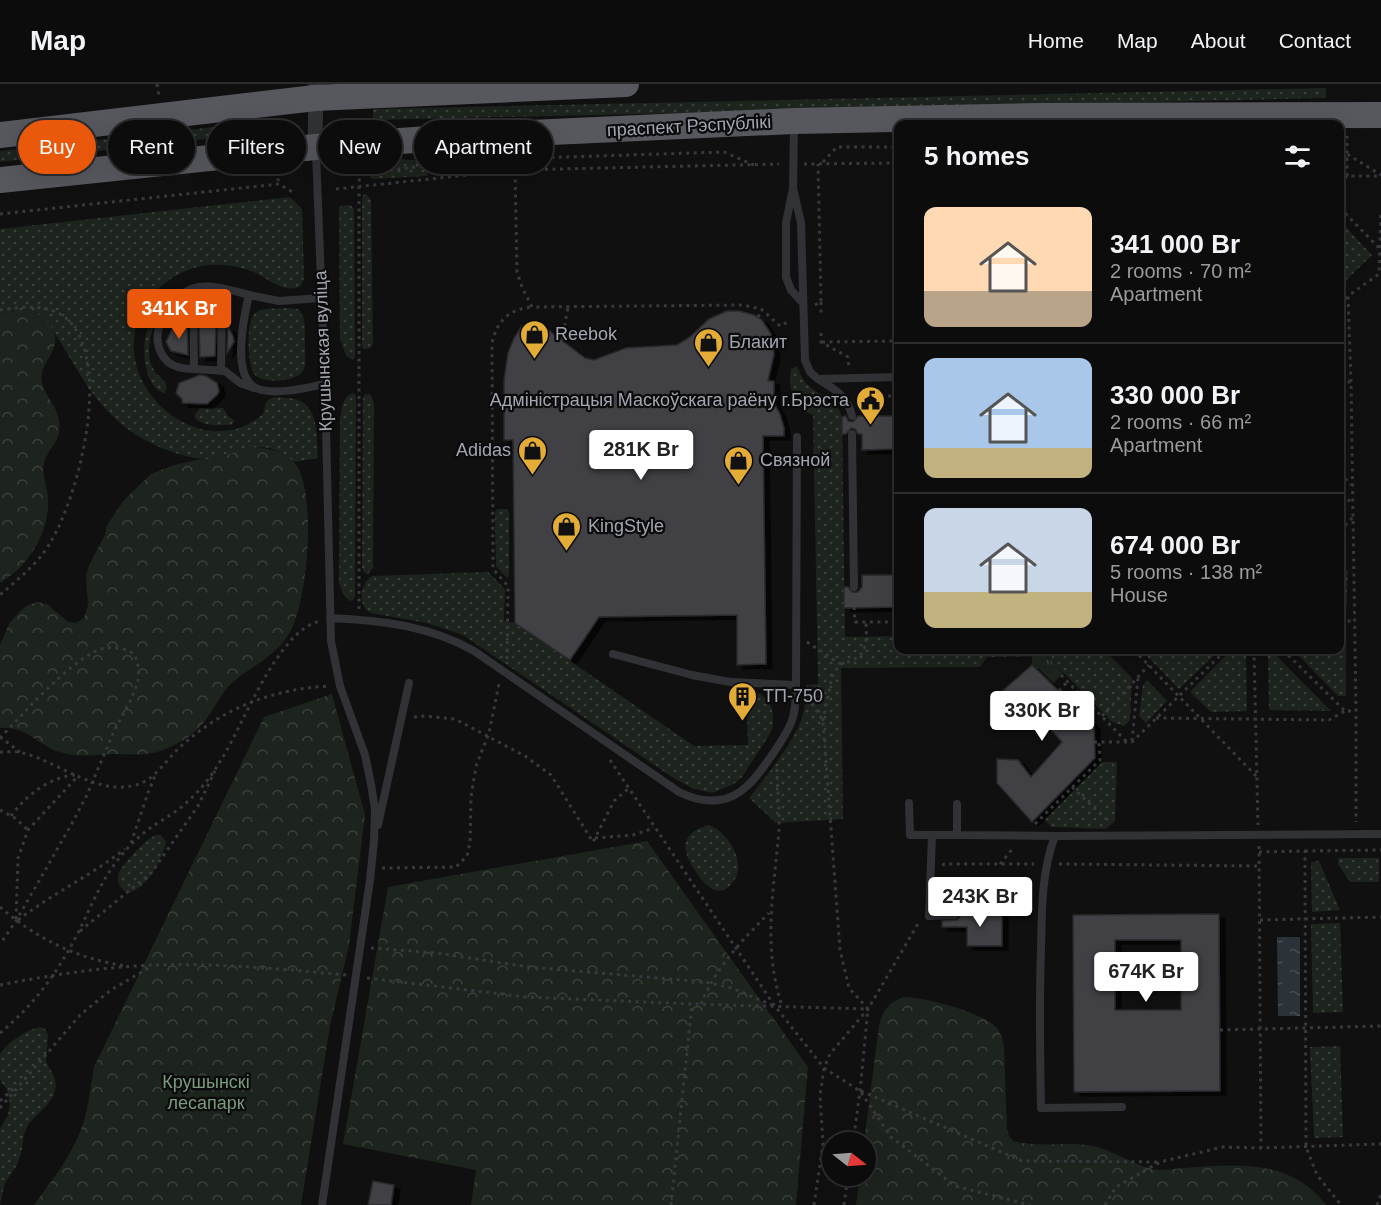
<!DOCTYPE html>
<meta charset="utf-8">
<style>
:root{--surface:#0c0c0d;--page:#1a1a1b;--text:#f1f3f6;--muted:#9a9b9d;--line:#2c2c2e;--accent:#ea580c}
body{margin:0;font-family:Helvetica,sans-serif;background:var(--page);color:var(--text);height:100vh;display:flex;flex-direction:column;font-size:22px;white-space:nowrap}
*{box-sizing:border-box;margin:0}
p{font-size:20px;color:var(--muted)}
.icon{flex:none;width:33px;height:33px;fill:none;stroke:currentColor;stroke-width:2;stroke-linecap:round;stroke-linejoin:round}
.map{position:relative;flex:1;overflow:hidden}
.details{position:absolute;left:894px;top:36px;width:450px;height:534px;display:flex;flex-direction:column;background:var(--surface);border-radius:12px;box-shadow:0 6px 24px #0002,0 0 0 2px var(--line)}
.details>*{flex:none}
.top-card{position:absolute;left:18px;top:36px;width:570px;height:54px;display:flex;gap:12px}
.needle{width:39px;rotate:107deg}
.buttons{position:absolute;left:822px;top:1048px;display:grid;gap:12px}
.buttons a{display:grid;place-items:center;width:54px;height:54px;border-radius:50%;background:var(--surface);box-shadow:0 6px 24px #0002,0 0 0 2px var(--line);font-size:30px}
.price{position:absolute;translate:-50% -51px;padding:0 14px;border-radius:6px;background:#fff;color:#222;font-size:20px;line-height:39px;filter:drop-shadow(0 2px 3px #0008)}
.price::after{content:'';position:absolute;left:50%;top:36px;width:18px;height:14px;margin-left:-9px;background:inherit;clip-path:polygon(0 0,100% 0,50% 100%)}
.price.on{background:var(--accent);color:#fff}
ul{padding:0;list-style:none}
li{display:flex;align-items:center;gap:18px;height:150px;padding:0 30px}
li+li{border-top:2px solid var(--line)}
li span{display:grid;place-items:center;flex:none;width:168px;height:120px;border-radius:12px;color:#555}
li>.icon{margin-inline-start:auto}
span .icon{width:72px;height:72px;fill:#fffc;stroke-width:1}
li b{font-size:26px}
h2{display:flex;justify-content:space-between;align-items:center;height:72px;padding:0 30px;font-size:26px}
.chip{padding:0 21px;border-radius:27px;background:var(--surface);box-shadow:0 6px 24px #0002,0 0 0 2px var(--line);font-size:21px;line-height:54px}
.chip.on{background:var(--accent);color:#fff}
header{display:flex;align-items:center;gap:36px;box-sizing:border-box;height:84px;padding:0 30px;background:var(--surface);border-bottom:2px solid var(--line)}
header strong{font-size:28px}
nav{display:flex;gap:33px;margin-inline-start:auto;font-size:21px}
.map>svg:first-child{display:block}
.grass{fill:url(#grass-dots)}
.forest{fill:url(#forest-crowns)}
.park{fill:url(#park-tufts)}
.water{fill:url(#water-ripples)}
.building{fill:#3f4044;stroke:#2a2a2d;stroke-width:1.5;fill-rule:evenodd;filter:url(#shadow)}
.lines{fill:none;stroke-linecap:round;stroke-linejoin:round}
.path{stroke:#37393d;stroke-width:3;stroke-dasharray:3 4.5;stroke-linecap:butt}
.service{stroke:#313236;stroke-width:8}
.minor{stroke:#313236;stroke-width:15}
.trunk{stroke:#56585e;stroke-width:26}
.labels{text-anchor:middle;stroke-width:4.5;stroke-linejoin:round;paint-order:stroke}
.street-label{font-size:18px;fill:#a2a6b1;stroke:#0b0b0c}
.poi-label{font-size:18px;fill:#a2a6b1;stroke:#0b0b0c;text-anchor:start}
.park-label{font-size:18px;fill:#7a9b7d;stroke:#0b0b0c}
</style>
<header>
<strong>Map</strong>
<nav><a>Home</a><a>Map</a><a>About</a><a>Contact</a></nav>
</header>
<div class="map">
<svg width="1381" height="1121" viewBox="0 0 1381 1121">
<defs>
<pattern id="grass-dots" width="8" height="8" patternUnits="userSpaceOnUse" patternTransform="scale(1.5)"><rect width="8" height="8" fill="#1d231d"/><path d="M2 2h.1M6 6h.1" fill="none" stroke="#3b403b" stroke-width="1.8" stroke-linecap="round"/></pattern>
<pattern id="forest-crowns" width="20" height="18" patternUnits="userSpaceOnUse" patternTransform="scale(1.5)"><rect width="20" height="18" fill="#1d231d"/><path d="M2 6a3 3 0 1 1 6 0M12 15a3 3 0 1 1 6 0" fill="none" stroke="#3b403b"/></pattern>
<pattern id="park-tufts" width="24" height="20" patternUnits="userSpaceOnUse" patternTransform="scale(1.5)"><rect width="24" height="20" fill="#1d231d"/><path d="M3 7l-1-3M5 7V3M7 7l1-3M15 17l-1-3M17 17v-4M19 17l1-3" fill="none" stroke="#3b403b"/></pattern>
<pattern id="water-ripples" width="26" height="14" patternUnits="userSpaceOnUse" patternTransform="scale(1.5)"><rect width="26" height="14" fill="#2b3238"/><path d="M2 4q2-2 4 0t4 0M15 11q2-2 4 0t4 0" fill="none" stroke="#474d52"/></pattern>
<filter id="shadow"><feDropShadow dx="6" dy="4" stdDeviation="0" flood-color="#0009"/></filter>
</defs>
<rect width="100%" height="100%" fill="#101011"/>
<path class="grass" d="M1326,4V14L373,36V25Z
M266,37L267,48L0,78V67Z
M372,73L424,77L428,80L430,87L426,92L372,95C367,90 366,77 372,73Z
M366,110L371,116L373,259L371,264L363,265L362,261V117L363,111Z
M290,113L302,125L304,194L301,202C284,211 267,193 251,187C221,176 190,179 165,199C150,210 138,229 135,248C122,315 208,379 263,330L266,318C271,312 280,313 288,314C320,316 316,350 318,374L294,378C259,348 246,373 212,375C193,376 173,369 155,361C95,333 81,287 46,236L16,227L0,230V145Z
M350,121L354,125L355,273L353,276L346,272L340,255L339,126L340,122Z
M1340,137L1372,171L1340,202Z
M287,224L298,225C308,234 304,253 305,265C305,272 307,282 302,288C295,298 264,300 255,291C247,282 246,237 255,229C263,223 278,225 287,224Z
M155,232L157,235C149,251 144,275 157,290C162,295 166,297 167,305L164,309C140,302 139,246 155,232Z
M797,282C801,292 805,300 814,306C829,316 835,312 842,333L845,553L898,552V566H1104L1132,594L1130,636L1124,642L1112,638L1047,572L987,573L980,583L841,584L843,735L776,739L749,714C766,693 793,659 802,634C805,623 806,613 807,601L818,600L813,331C795,325 787,304 791,285Z
M352,309L355,310L356,313L355,513L353,516L350,517L343,510L339,498L340,337C341,326 342,314 352,309Z
M365,310L371,311L374,319L373,484L368,490L365,489L362,484L363,315Z
M200,324H223L228,332L235,337L231,341C219,341 204,343 195,334V330Z
M497,425H507L509,428V492L507,494L496,482L495,429Z
M1340,481L1348,487L1346,531L1340,530Z
M488,488L505,505L504,537L515,539L694,662L748,661L746,606L760,610L768,616L772,625L773,635L772,646L766,656L742,693L734,700L712,709L692,704L672,693L463,551L427,539L371,529C357,523 360,499 372,492Z
M1340,542L1346,543V612H1338L1293,566H1340Z
M1141,566H1220L1179,605Z
M1231,566H1246L1247,627L1211,628L1190,608Z
M1268,566H1271L1331,627L1269,626Z
M1147,596L1167,617L1146,639L1139,632L1143,601Z
M1102,678H1117L1115,737L1106,745L1051,743L1044,735Z
M709,741C728,748 748,779 733,798C718,818 703,799 694,785C680,764 682,748 709,741Z
M157,751H161L166,758C162,776 147,804 128,809C107,796 123,782 134,769C141,762 148,754 157,751Z
M1338,774H1379V798H1350L1338,780Z
M1319,777L1340,826L1312,828L1311,778Z
M1340,839L1343,928L1313,929L1311,840Z
M40,943L45,945L48,951L46,978L54,992L56,1001L54,1011L48,1020L29,1039L24,1050L21,1070L17,1081L5,1099L0,1121V1045L8,1031L10,1020L7,1006L0,996V970C8,958 26,946 40,943Z
M1340,962L1343,1053L1314,1054L1310,963Z"/>
<path class="forest" d="M16,227C29,227 41,228 49,239C68,265 37,277 42,299C46,313 57,322 59,337C62,360 49,361 44,379C41,390 48,403 48,415C50,448 28,483 0,499V230Z
M252,363C267,364 283,366 294,378C318,405 308,520 289,550C272,577 247,583 228,603C221,611 216,621 210,630C198,648 181,660 160,667C146,672 131,670 115,670C95,670 77,675 57,667C35,659 26,642 0,644V561L9,540L19,528L28,521L38,518L47,520L68,538L76,539L84,534L88,521L86,491L89,481L105,451L107,441L124,416L151,390L174,381L201,375H215Z
M332,610L365,731L349,861L330,942L301,1121H34C49,1100 66,1079 77,1055C88,1033 90,1006 94,983L264,633Z
M647,757L808,983L796,1121H471L476,1086L343,1060L388,803Z
M904,913C925,913 984,929 997,944C1001,949 1002,955 1004,961L1007,1045L1009,1052L1013,1057C1038,1064 1067,1057 1093,1062C1116,1067 1135,1083 1158,1086C1217,1083 1286,1067 1326,1121H856L860,1092H866V1059H864L879,941C884,925 889,918 904,913Z"/>
<path class="park" d="M1032,572H1047L1063,589L1052,601L1032,581Z"/>
<path class="water" d="M1277,853H1300V932H1278Z"/>
<path class="building" d="M727,227H739L754,231L762,236L771,250L774,270L768,297H774V319L780,330L784,344V352H763L766,580L737,581V531L599,533L570,576L515,539L513,356H504V297L508,269L514,254L522,242L535,239L543,242L585,274L594,276L626,264L677,261L690,253L709,235Z
M186,239H187L188,271L171,267L166,258L172,245Z
M199,239H216L215,272L200,273Z
M228,243L233,252L234,258L227,269Z
M200,291L206,292L217,299L219,307L217,311L207,320L182,319V315L176,309L179,299Z
M846,332L848,337L853,338L858,332H898V365L862,366V350H858L855,345L851,344L846,350H842V333Z
M862,491H898V523L844,524V503H848L852,508H858L862,503Z
M1032,581L1094,641L1095,674L1032,738L997,699V675L1018,676L1031,693L1062,658L1032,624L1020,641H990V618Z
M941,809H958V827L954,825H941Z
M1002,828V862H967V843H942V837L957,836L960,833V829Z
M1219,830L1220,1007L1074,1008L1073,831ZM1115,856H1181V926H1115Z
M373,1097L394,1101L391,1121H368Z"/>
<g class="lines">
<path class="path" d="M157,0L159,13
M1340,59H1347
M485,70V89
M1340,70H1347L1381,91
M823,78L837,63H898
M1340,79L1346,72
M804,80L898,79
M754,81L724,68L533,74L515,86L517,188L522,203L532,223L743,221L761,225L780,242L790,237
M276,87L279,100
M360,90L439,80L531,74
M1347,92V52
M1340,100L1347,92H1381
M336,105L515,86L779,80
M1340,124L1380,165
M0,130L279,100L294,109
M821,218V232
M1340,220L1348,212
M815,221L821,218L818,80
M0,226C21,223 47,219 66,234C114,276 79,412 50,459C38,480 18,495 0,511
M758,233L762,226
M821,249V258L848,273L849,284
M562,257L568,223
M822,258L898,257
M1340,298H1351L1356,627V738
M1351,298L1348,212L1379,190L1381,128
M858,312H898
M1340,389L1351,401
M1340,417L1353,416
M1340,447L1353,433
M854,523L855,538H898
M359,525V102L360,81
M1340,537H1355
M807,558L840,580
M1134,566L1258,694
M1254,566L1258,741
M1283,566L1345,627H1355
M507,575L508,502L493,485L492,259C497,236 510,225 532,223
M1061,591L1127,658
M1059,607L1067,598
M808,613L823,637L840,866L849,904L868,925L860,1007L853,1059
M1102,632L1149,581
M414,633L423,632L455,635L525,672L551,691L593,758L614,717L629,704
M1156,634L1329,636L1345,627
M823,637L832,592L840,580C867,575 867,562 866,538
M0,653L20,668
M0,654C25,628 65,582 96,567C104,563 114,563 123,565C140,568 139,585 138,598L130,618L115,645L86,713L71,741L16,837L0,860
M1132,657L1138,594
M1094,658H1132L1226,566
M0,668C7,668 16,667 23,669C59,678 97,712 136,701C155,696 166,676 180,663C223,624 272,605 330,602
M610,676L774,921L824,984L860,1007L891,1053L955,1102L1030,1121
M777,685C777,706 780,726 779,746C774,807 762,861 782,922
M1072,703L1110,739
M0,726L15,734L28,746
M11,732C25,712 51,692 76,691
M1035,740L1100,676L1099,658
M595,754L633,751L654,744
M131,759L149,706L155,692
M1259,762L1261,1064L1381,1060
M1305,767L1381,766
M1259,768L1305,767L1306,1063L1317,1091L1341,1121
M1000,780L1014,763
M1059,780L1260,782
M943,782L944,780H1034
M382,784L456,783L467,772L470,759L471,713L476,682L489,649L499,600
M0,823C37,855 78,875 126,882
M16,835L18,774L28,746L78,692
M18,836C52,810 90,792 125,765
M1260,836L1381,833
M80,847L152,788L198,722L215,687
M371,864L437,869L529,883L705,898L732,904L772,921
M367,894L526,913L692,920L868,925
M0,901C50,891 103,883 154,881C218,879 282,885 346,891
M701,920C714,886 743,855 769,829
M1220,946L1381,942
M0,949C35,920 57,889 78,849C89,827 98,804 112,784C121,770 133,758 146,747C159,737 175,730 187,718C201,706 212,691 221,676C244,640 277,547 320,537
M861,1007L1022,1077L1160,1078
M0,1017L15,1003
M0,1024L81,930L111,906L150,883
M671,1121L692,920
M814,1121L823,1059L820,1012L824,984L830,970L868,925L919,838
M844,1121L848,1092
M1105,1121L1116,1103L1160,1078L1223,1063L1261,1064
M1377,1121L1381,1110"/>
<path class="service" d="M794,42L793,104L801,139L805,276L810,288L818,295L898,293
M316,68L325,300L331,557L340,602L365,671L371,700L375,725L374,757L370,796L322,1121
M793,104L786,139V193L791,206L803,219
M193,205L194,285L225,287L240,299L254,304
M321,214L279,217L249,211C244,232 231,292 256,304C273,312 307,304 325,300
M194,285C185,285 175,284 168,278C142,254 169,208 199,203C216,201 233,207 249,211
M221,287L222,204
M818,295C835,305 848,313 852,332
M852,350L854,503
M330,534C380,536 431,542 474,567L679,708C691,714 705,718 719,716C729,715 740,709 747,702C759,692 790,647 793,633C796,623 796,611 796,601L797,353
M613,570L692,591L730,598L796,601
M909,719L910,751H957
M957,720V751L1055,752
M378,741L409,599
M932,751L929,832L954,831
M1122,1023L1041,1024C1040,971 1039,919 1041,866C1042,827 1041,789 1055,752L1381,750"/>
<path class="minor" d="M315,63L316,0"/>
<path class="trunk" d="M0,51L315,14L626,0
M0,96L315,63L485,51L794,37L1041,32L1381,31"/>
</g>
<defs>
<symbol id="shop-pin" viewBox="-11 -11 22 30"><path d="M0 17L-7.5 6A9.5 9.5 0 1 1 7.5 6Z" fill="#e3ac37" stroke="#0b0b0c"/><path d="M-5-2.5h2.3a2.7 3.5 0 0 1 5.4 0H5L5.5 6h-11ZM-1.5-2.5h3a1.5 2.3 0 0 0-3 0Z" fill="#111"/></symbol>
<symbol id="civic-pin" viewBox="-11 -11 22 30"><path d="M0 17L-7.5 6A9.5 9.5 0 1 1 7.5 6Z" fill="#e3ac37" stroke="#0b0b0c"/><path d="M-.6-6.5H3V-4.5H.6V-3L4-1V1h2V6H-6V1h2V-1L-.6-3ZM-1.2 2.5V6h2.4V2.5Z" fill="#111"/></symbol>
<symbol id="building-pin" viewBox="-11 -11 22 30"><path d="M0 17L-7.5 6A9.5 9.5 0 1 1 7.5 6Z" fill="#e3ac37" stroke="#0b0b0c"/><path d="M-4-6H4V6H1V3H-1V6H-4ZM-2.5-4.3h1.7v1.8h-1.7ZM.8-4.3h1.7v1.8H.8ZM-2.5-1h1.7V.8h-1.7ZM.8-1h1.7V.8H.8Z" fill="#111"/></symbol>
</defs>
<g fill-rule="evenodd">
<use href="#shop-pin" x="518" y="234" width="33" height="45"/>
<use href="#shop-pin" x="692" y="242" width="33" height="45"/>
<use href="#civic-pin" x="854" y="300" width="33" height="45"/>
<use href="#shop-pin" x="516" y="350" width="33" height="45"/>
<use href="#shop-pin" x="722" y="360" width="33" height="45"/>
<use href="#shop-pin" x="550" y="426" width="33" height="45"/>
<use href="#building-pin" x="726" y="596" width="33" height="45"/>
</g>
<g class="labels">
<g class="street-label">
<text transform="translate(689 42) rotate(-3)" y="6">праспект Рэспублікі</text>
<text transform="translate(323 267) rotate(-92)" y="6">Крушынская вуліца</text>
</g>
<g class="poi-label">
<text x="555" y="256">Reebok</text>
<text x="729" y="264">Блакит</text>
<text x="849" y="322" text-anchor="end">Адміністрацыя Маскоўскага раёну г.Брэста</text>
<text x="511" y="372" text-anchor="end">Adidas</text>
<text x="760" y="382">Связной</text>
<text x="588" y="448">KingStyle</text>
<text x="763" y="618">ТП-750</text>
</g>
<g class="park-label">
<text x="206" y="1004">Крушынскі<tspan x="206" dy="21">лесапарк</tspan></text>
</g>
</g>
</svg>
<div class="buttons">
<a><svg class="needle" viewBox="-14 -14 28 28"><path d="M0-13l5 13h-10z" fill="#e53935"/><path d="M0 13l5-13h-10z" fill="#9a9b9d"/></svg></a>
</div>
<b class="price on" style="left:179px;top:256px">341K Br</b>
<b class="price" style="left:641px;top:397px">281K Br</b>
<b class="price" style="left:1042px;top:658px">330K Br</b>
<b class="price" style="left:980px;top:844px">243K Br</b>
<b class="price" style="left:1146px;top:919px">674K Br</b>
<div class="top-card">
<a class="chip on">Buy</a>
<a class="chip">Rent</a>
<a class="chip">Filters</a>
<a class="chip">New</a>
<a class="chip">Apartment</a>
</div>
<section class="details">
<h2>5 homes<svg class="icon" aria-label="filters" viewBox="0 0 24 24"><path d="M4 7h16M4 17h16"/><circle cx="9" cy="7" r="2"/><circle cx="15" cy="17" r="2"/></svg></h2>
<ul>
<li><span style="background:linear-gradient(#ffd9b3 70%,#b9a48a 0)"><svg class="icon" aria-label="home" viewBox="0 0 24 24"><path d="M3 11l9-7 9 7M6 9v11h12V9"/></svg></span><div><b>341 000 Br</b><p>2 rooms · 70 m²</p><p>Apartment</p></div></li>
<li><span style="background:linear-gradient(#a9c7e8 75%,#c2b280 0)"><svg class="icon" aria-label="home" viewBox="0 0 24 24"><path d="M3 11l9-7 9 7M6 9v11h12V9"/></svg></span><div><b>330 000 Br</b><p>2 rooms · 66 m²</p><p>Apartment</p></div></li>
<li><span style="background:linear-gradient(#c9d6e8 70%,#c2b280 0)"><svg class="icon" aria-label="home" viewBox="0 0 24 24"><path d="M3 11l9-7 9 7M6 9v11h12V9"/></svg></span><div><b>674 000 Br</b><p>5 rooms · 138 m²</p><p>House</p></div></li>
</ul>
</section>
</div>
